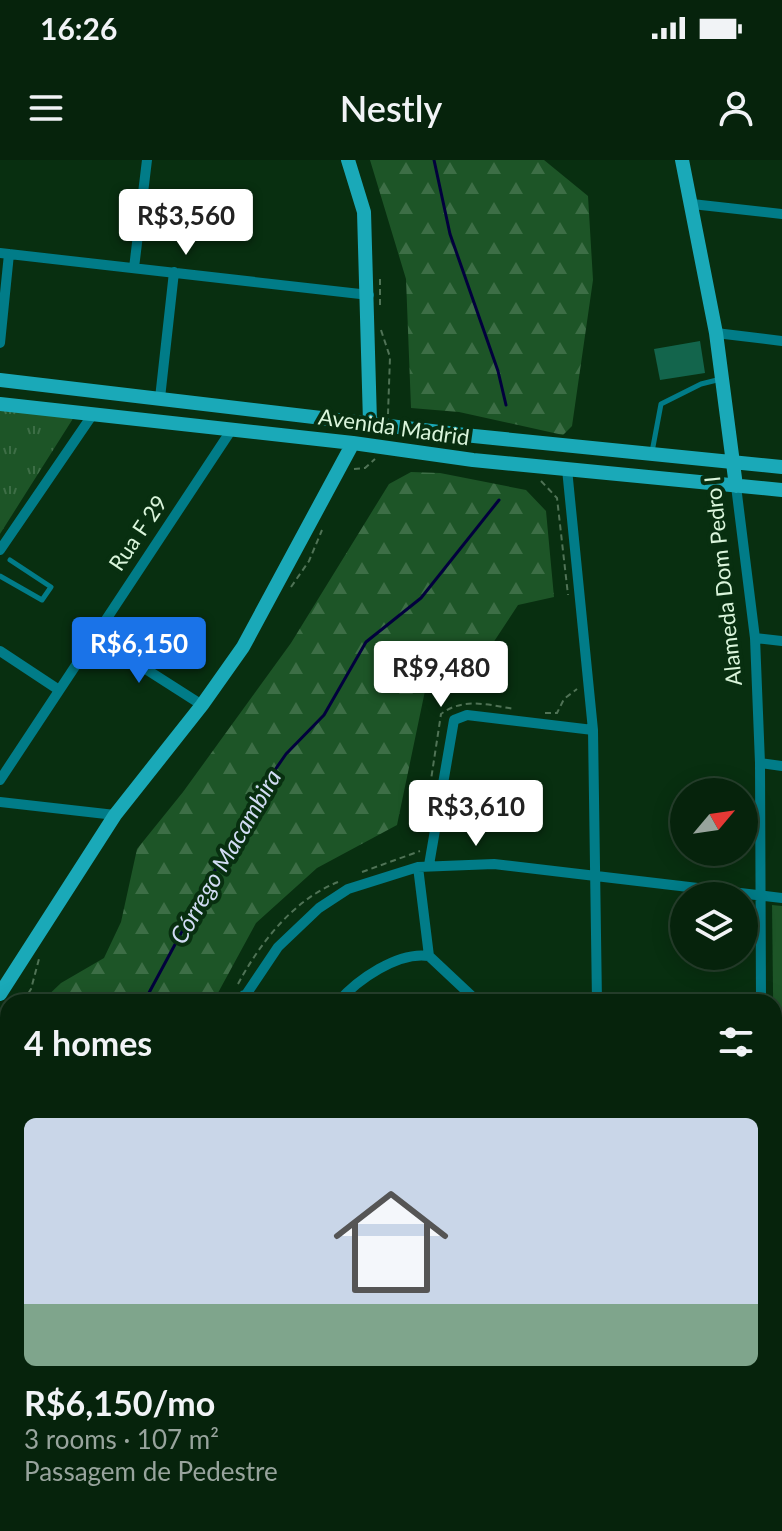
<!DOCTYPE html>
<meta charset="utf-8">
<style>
:root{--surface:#06230c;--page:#142f1a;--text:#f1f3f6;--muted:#98a49d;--line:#27402d;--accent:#1a73e8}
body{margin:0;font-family:Lato,sans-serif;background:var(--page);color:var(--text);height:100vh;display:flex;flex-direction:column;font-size:30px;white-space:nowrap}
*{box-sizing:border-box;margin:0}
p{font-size:26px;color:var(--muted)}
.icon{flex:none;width:44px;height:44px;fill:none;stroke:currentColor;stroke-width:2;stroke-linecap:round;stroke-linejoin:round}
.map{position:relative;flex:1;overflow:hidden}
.panel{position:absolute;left:0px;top:834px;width:782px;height:538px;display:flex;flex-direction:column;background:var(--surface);border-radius:24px 24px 0 0;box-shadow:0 4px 20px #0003,0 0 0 2px var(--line)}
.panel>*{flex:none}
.needle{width:52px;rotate:61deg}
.tools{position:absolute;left:670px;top:618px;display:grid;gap:16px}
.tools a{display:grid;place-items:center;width:88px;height:88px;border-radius:50%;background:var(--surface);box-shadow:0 4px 20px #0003,0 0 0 2px var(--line);font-size:40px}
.price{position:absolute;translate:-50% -68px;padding:0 18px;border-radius:8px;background:#fff;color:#222;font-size:26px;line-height:52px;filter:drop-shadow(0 2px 4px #0008)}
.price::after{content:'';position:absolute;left:50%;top:48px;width:24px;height:18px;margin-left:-12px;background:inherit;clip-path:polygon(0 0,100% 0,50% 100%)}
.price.selected{background:var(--accent);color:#fff}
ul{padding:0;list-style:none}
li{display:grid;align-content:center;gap:16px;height:424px;padding:0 24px}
li span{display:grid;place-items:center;height:248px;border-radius:12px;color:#555}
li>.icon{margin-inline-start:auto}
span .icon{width:144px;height:144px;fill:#fffc;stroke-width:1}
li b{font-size:34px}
h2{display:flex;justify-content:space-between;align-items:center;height:96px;padding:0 24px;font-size:34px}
.status{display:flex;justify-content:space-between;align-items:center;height:56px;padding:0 40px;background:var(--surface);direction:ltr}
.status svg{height:22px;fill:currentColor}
header{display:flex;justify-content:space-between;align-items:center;height:104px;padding:0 24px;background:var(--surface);font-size:36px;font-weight:600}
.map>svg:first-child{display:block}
.grass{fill:url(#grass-tufts)}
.forest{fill:url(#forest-firs)}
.pitch{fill:#1d5527}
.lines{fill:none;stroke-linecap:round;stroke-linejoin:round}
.stream{stroke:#02003d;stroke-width:3}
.building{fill:#13654c}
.path{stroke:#507356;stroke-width:2;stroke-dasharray:6 4;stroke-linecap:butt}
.lane{stroke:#017c88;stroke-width:5}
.street{stroke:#017c88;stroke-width:10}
.secondary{stroke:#1aa9b8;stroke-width:14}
.labels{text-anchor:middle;stroke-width:8;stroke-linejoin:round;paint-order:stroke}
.street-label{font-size:22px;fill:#daf5db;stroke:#082f10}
.water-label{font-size:24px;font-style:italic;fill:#d2dcf4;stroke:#082f10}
</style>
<div class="status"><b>16:26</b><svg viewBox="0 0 49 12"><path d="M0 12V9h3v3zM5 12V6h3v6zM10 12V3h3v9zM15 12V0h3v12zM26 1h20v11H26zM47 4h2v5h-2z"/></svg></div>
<header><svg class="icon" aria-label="menu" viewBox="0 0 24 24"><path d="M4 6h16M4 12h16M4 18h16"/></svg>Nestly<svg class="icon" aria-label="person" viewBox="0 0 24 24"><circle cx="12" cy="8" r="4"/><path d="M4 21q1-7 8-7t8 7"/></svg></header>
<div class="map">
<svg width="782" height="1371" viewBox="0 0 782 1371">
<defs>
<pattern id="grass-tufts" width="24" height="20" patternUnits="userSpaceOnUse" patternTransform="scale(2)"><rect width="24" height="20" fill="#1d5527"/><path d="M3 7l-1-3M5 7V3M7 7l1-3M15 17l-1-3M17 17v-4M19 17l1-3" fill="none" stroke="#3d6e46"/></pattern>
<pattern id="forest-firs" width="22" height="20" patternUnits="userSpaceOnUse" patternTransform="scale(2)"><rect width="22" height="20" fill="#1d5527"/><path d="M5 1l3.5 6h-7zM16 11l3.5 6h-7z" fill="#3d6e46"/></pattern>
</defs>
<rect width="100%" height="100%" fill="#082f10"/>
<path class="grass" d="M0,250L74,257L0,374Z
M774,1187H782V1371H607V1364H774Z"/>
<path class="forest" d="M370,0H544L588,36L593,120L572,266L563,275L459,252L411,248L406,119Z
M411,312L440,313L526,330L546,351L554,437L518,445L464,527L426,526L397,665L317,708L256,763L213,842H41L61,823L104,798L121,762L137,689L183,632L291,483L389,324Z
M8,900V1197L0,1207V914Z"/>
<path class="pitch" d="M772,745L782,746V1169L777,1168Z"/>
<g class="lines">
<path class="stream" d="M434,0L450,74L498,211L506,245
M144,842L248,649L286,594L324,555L366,482L421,438L499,340
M0,1035L8,1025"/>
</g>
<path class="building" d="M700,181L705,213L660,220L654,189Z"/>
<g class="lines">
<path class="path" d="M380,119V148
M381,170L390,197L388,254
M354,309L365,308L375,299
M541,321L557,338L568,435
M291,427L309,401L322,370
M545,553H557L564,539L577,529
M427,646L441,554C463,537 489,545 515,549
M362,712L420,691
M238,824C260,783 293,740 338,722
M23,842L31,829L39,799
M0,879L8,866
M0,1231L8,1220"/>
<path class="lane" d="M652,292L661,244L701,224L721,219
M0,416L42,440L51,427L10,400
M293,1371L299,1364
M336,1371L343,1364"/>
<path class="street" d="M692,44L782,54
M0,93L369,135
M134,108L147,0
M716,173L782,181
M0,183L9,94
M160,238L174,112
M567,309L593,570L597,842
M736,326L755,478L760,603L761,842
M0,390L93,254
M94,476L202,545
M755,478L782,481
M0,491L59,530
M760,603L782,606
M0,620L232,269
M0,642L115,655
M429,705L454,560L467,555L593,570
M418,707L429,796
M244,835L262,842
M241,842L278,787L319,748L348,729L418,707L494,704L782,738
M338,842C357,820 398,791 429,796L478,842
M774,1179H782
M0,1256L8,1246
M453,1364L460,1371
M259,1371L265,1364
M430,1371L437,1364
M597,1371V1364"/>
<path class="secondary" d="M348,0L364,52L370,262
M682,0L716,173L736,326
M0,220L474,276L782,307
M0,244L353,283L473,300L782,330
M0,834L115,655L202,545L243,487L353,283"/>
</g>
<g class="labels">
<g class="street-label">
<text transform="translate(394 267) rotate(8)" y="8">Avenida Madrid</text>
<text transform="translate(138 373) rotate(-56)" y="8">Rua F 29</text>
<text transform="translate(723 421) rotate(-96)" y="8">Alameda Dom Pedro I</text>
</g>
<g class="water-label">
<text transform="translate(226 697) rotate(-60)" y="8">Córrego Macambira</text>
</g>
</g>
</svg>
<div class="tools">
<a><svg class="needle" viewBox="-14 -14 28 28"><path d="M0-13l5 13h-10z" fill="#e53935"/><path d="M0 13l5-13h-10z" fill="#98a49d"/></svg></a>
<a><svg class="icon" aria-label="layers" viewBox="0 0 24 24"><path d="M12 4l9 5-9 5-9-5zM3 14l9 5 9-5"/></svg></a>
</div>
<b class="price" style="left:186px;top:97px">R$3,560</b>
<b class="price selected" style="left:139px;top:525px">R$6,150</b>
<b class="price" style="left:441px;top:549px">R$9,480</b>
<b class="price" style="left:476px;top:688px">R$3,610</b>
<section class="panel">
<h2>4 homes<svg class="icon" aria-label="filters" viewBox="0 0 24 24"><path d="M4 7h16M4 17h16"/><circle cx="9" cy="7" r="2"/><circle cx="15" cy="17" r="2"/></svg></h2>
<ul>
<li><span style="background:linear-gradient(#c9d6e8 75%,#7fa58c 0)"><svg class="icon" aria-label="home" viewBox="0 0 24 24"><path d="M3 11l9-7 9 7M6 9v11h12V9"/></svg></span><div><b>R$6,150/mo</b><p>3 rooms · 107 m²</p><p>Passagem de Pedestre</p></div></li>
</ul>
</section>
</div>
